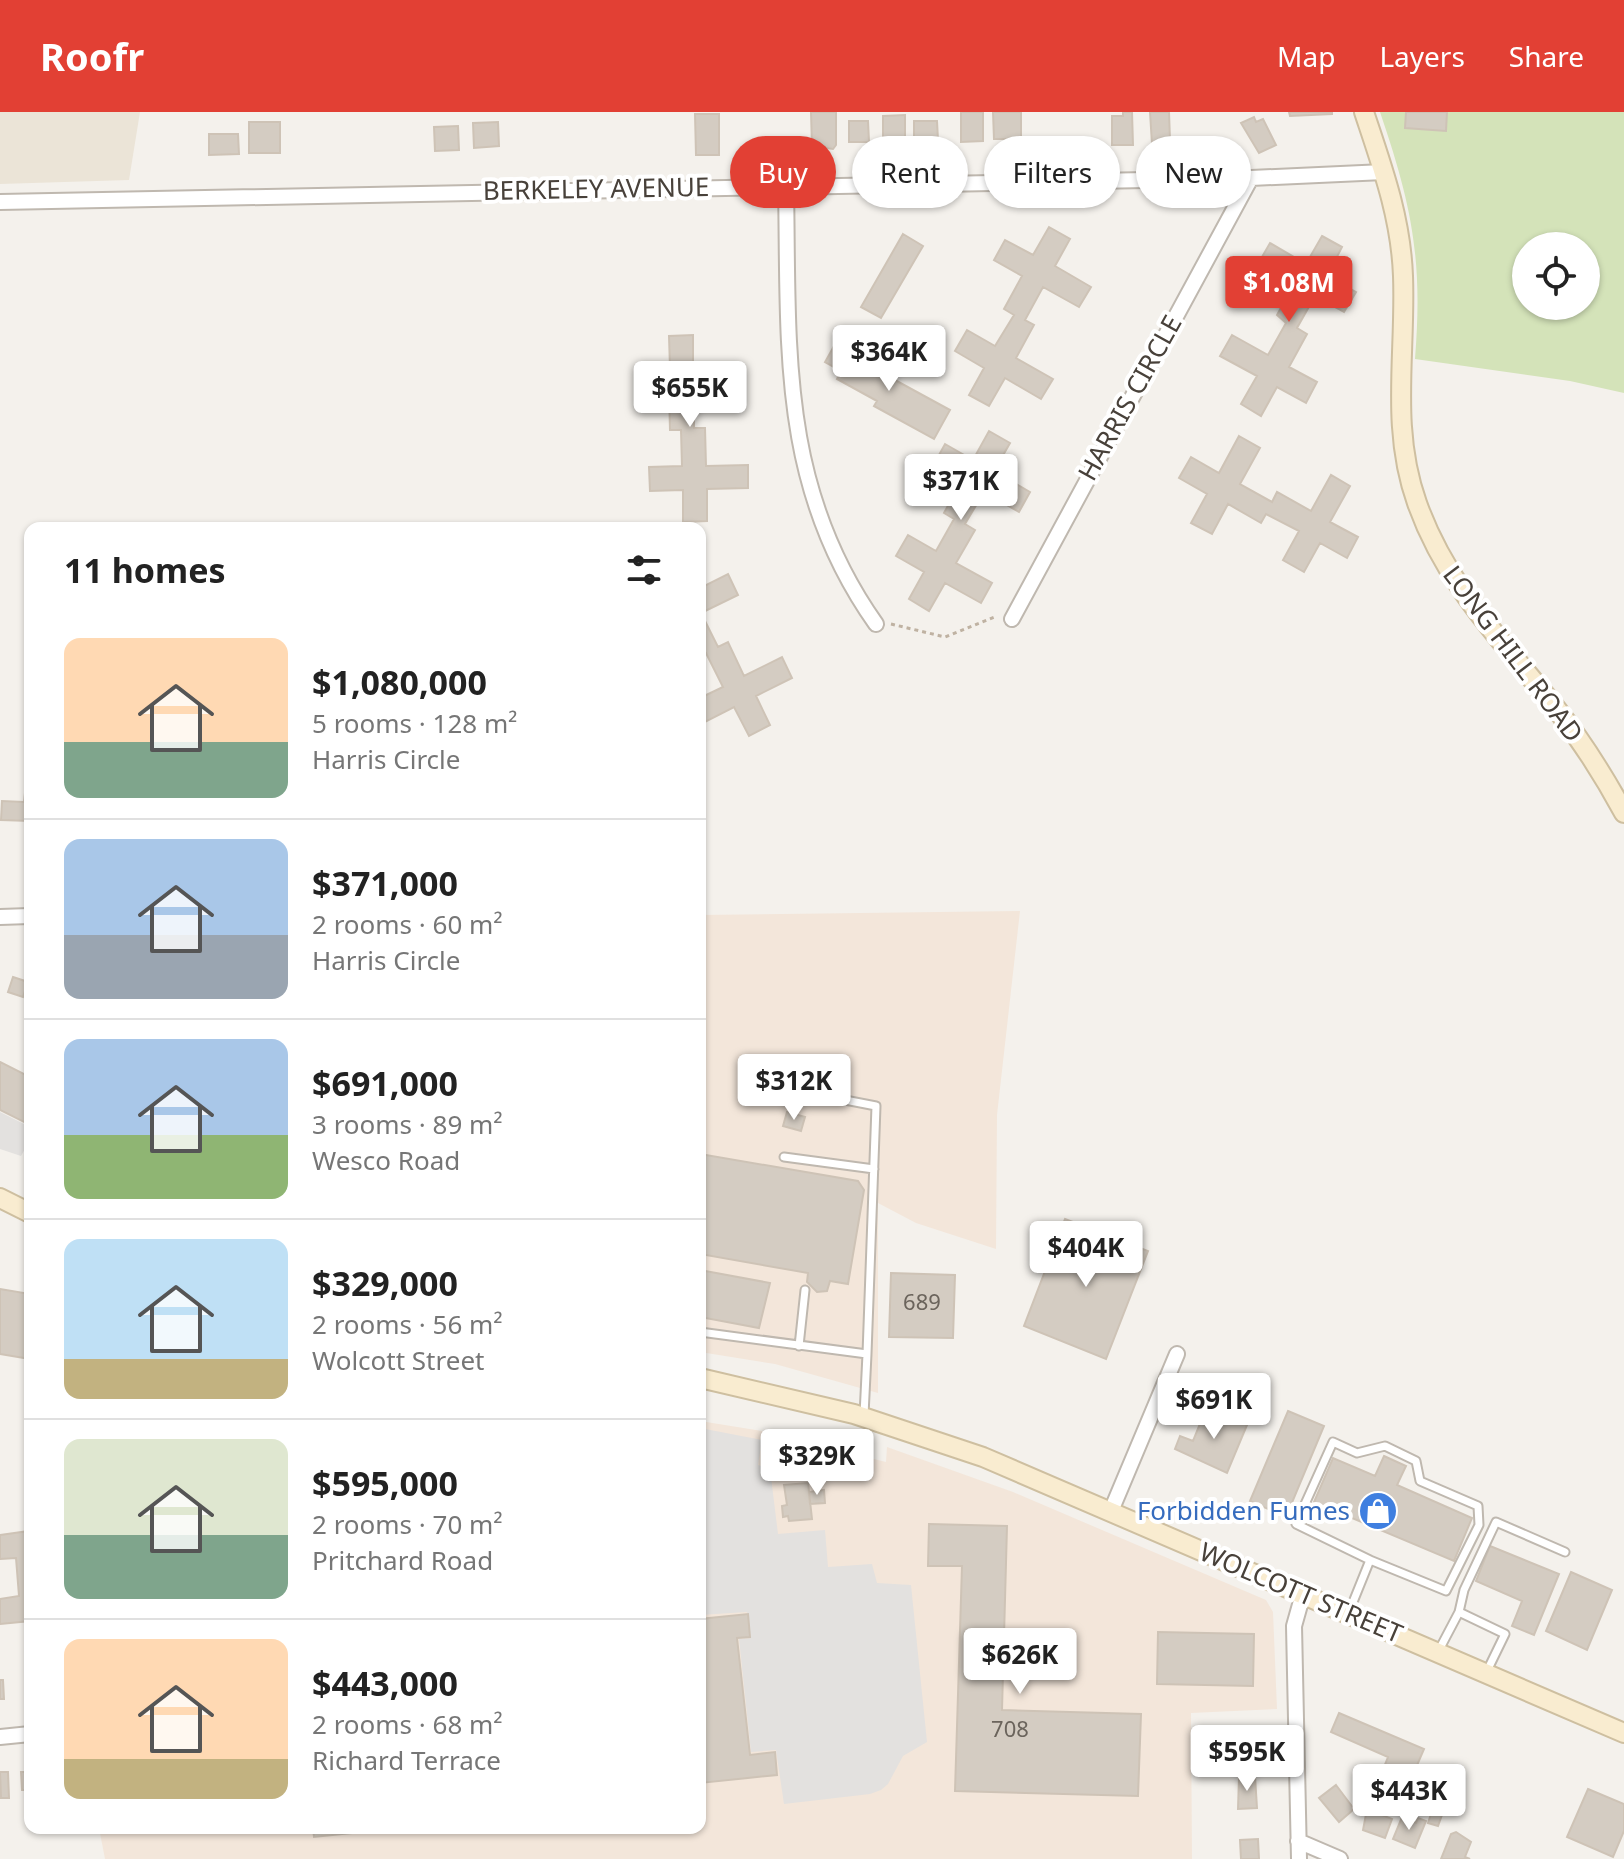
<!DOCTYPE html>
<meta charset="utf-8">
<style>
:root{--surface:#fff;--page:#f2f2f2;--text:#222;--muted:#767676;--line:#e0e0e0;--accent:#e24034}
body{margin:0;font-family:"Noto Sans",sans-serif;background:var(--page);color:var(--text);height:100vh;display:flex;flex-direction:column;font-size:30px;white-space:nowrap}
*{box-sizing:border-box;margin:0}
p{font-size:26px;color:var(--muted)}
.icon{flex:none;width:44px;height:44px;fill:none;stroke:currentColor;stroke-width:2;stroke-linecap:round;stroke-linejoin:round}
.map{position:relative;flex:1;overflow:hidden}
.details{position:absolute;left:24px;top:410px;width:682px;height:1312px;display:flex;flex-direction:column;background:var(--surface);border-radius:16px;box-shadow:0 2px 6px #0004}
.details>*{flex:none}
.top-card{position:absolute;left:730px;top:24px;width:760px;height:72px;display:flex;gap:16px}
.fabs{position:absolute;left:1512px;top:120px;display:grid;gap:16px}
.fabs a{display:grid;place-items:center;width:88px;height:88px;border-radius:50%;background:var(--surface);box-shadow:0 2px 6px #0004;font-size:40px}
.price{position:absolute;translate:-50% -68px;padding:0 18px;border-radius:8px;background:#fff;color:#222;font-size:26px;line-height:52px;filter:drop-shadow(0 2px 4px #0008)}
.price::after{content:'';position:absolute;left:50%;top:48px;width:24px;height:18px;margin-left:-12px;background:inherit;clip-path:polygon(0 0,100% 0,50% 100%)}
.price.current{background:var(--accent);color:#fff}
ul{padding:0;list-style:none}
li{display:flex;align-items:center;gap:24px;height:200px;padding:0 40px}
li+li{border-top:2px solid var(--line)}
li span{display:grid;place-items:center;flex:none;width:224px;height:160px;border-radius:16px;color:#555}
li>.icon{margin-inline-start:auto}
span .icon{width:96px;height:96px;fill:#fffc;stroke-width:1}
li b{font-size:34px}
h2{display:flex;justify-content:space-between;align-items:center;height:96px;padding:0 40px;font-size:34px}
.tag{padding:0 28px;border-radius:36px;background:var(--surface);box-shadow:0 2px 6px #0004;font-size:28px;line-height:72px}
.tag.current{background:var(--accent);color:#fff}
header{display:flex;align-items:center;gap:48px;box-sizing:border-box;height:112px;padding:0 40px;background:var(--accent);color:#fff}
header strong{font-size:38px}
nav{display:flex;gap:44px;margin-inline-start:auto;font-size:28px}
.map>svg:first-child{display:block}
.commercial{fill:#f3e6da}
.education{fill:#ebe4d7}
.green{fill:#d4e3b9;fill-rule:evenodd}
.parking{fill:#e3e1df}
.building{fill:#d4ccc2;stroke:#cec3b6;stroke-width:2}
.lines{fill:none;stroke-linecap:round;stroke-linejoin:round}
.service-casing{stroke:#bfb8af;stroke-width:11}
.minor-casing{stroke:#bfb8af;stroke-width:18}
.secondary-casing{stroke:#cebfa0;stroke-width:22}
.path{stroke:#bfb2a2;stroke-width:3;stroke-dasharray:4 4;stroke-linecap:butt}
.service{stroke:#fff;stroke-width:7}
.minor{stroke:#fff;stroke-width:14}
.secondary{stroke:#f9ecd0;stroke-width:18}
.labels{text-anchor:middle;stroke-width:8;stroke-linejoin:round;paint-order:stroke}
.number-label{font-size:22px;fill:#6b645c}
.street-label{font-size:26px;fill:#48413a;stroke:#fff}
.shop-label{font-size:26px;fill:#366cbe;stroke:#fff;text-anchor:end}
</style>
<header>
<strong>Roofr</strong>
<nav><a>Map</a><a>Layers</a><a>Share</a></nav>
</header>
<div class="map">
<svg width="1624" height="1747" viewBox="0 0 1624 1747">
<rect width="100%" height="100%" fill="#f4f1ec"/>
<path class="commercial" d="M1020,799L997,1003L996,1137L916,1111L878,1091V1281L775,1252L700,1240V803Z
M700,1309L762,1319L886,1350L887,1335L1013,1380L1266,1488L1273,1500L1277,1597L1191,1601L1192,1747H105L99,1716H700Z"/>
<path class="education" d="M0,0H140L129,68L0,72Z"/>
<path class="green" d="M1380,0H1624V281L1570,269L1415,247C1423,147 1412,94 1380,0ZM1526,134H1586V194H1526Z"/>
<path class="parking" d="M0,1000L30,1015V1028L21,1044L0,1037Z
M700,1316L762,1328L758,1353L770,1357L778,1422L825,1418L828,1455L872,1452L877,1471L911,1473L927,1630L903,1644L888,1672L881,1678L870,1682L784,1692L776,1638L751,1640L739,1527L751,1526L747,1500L700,1503Z"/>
<path class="building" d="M811,0H836V33L833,37L812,34Z
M961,0H983V29L961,30Z
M993,0H1021V27H994Z
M1123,0H1132L1133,33H1112V4H1123Z
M1150,0H1169L1170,28L1167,31L1152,32Z
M1289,0H1332V2L1290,4Z
M1406,0H1447L1446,19L1405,16Z
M695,2H719V43H696Z
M905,3V32H883V4Z
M1254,5L1256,10L1263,7L1276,33L1259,41L1241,11Z
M849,9H868L869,30H849Z
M914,9H937L938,28H914Z
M249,10H280V41H249Z
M498,10L499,34L474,36L473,11Z
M458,14L459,38L435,39L434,15Z
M209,22H238L239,42L209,43Z
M1049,115L1070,127L1055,154L1091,175L1079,195L1043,175L1025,208L1034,213L1016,246L1053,267L1041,287L1005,266L989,294L969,283L984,256L955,239L967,218L995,234L1014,203L1004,197L1022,164L994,148L1005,128L1033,143Z
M903,122L923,134L881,206L861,195Z
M1322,124L1342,135L1327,164L1356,180L1344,200L1315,184L1297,216L1307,222L1289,255L1317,270L1306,291L1277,275L1261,304L1241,292L1257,264L1220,244L1232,223L1268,243L1286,211L1277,203L1294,172L1258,152L1270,131L1306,152Z
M693,223V255H735V279H694V316H705L706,354L748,353V376L707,377V409L683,410V378L650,379L649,355L682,354L681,318H670L669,280H637V257L670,256L669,224Z
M834,234L864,250L870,240L877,244L871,255L950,298L934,327L874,294L877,289L837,267L841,259L825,250Z
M989,319L1010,331L994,359L1030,380L1019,400L984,380L965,412L975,418L956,451L992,471L981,491L945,471L929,499L909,487L924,460L896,444L908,423L936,439L954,407L944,401L962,368L934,352L945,332L973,348Z
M1239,324L1260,336L1240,372L1272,390L1277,380L1311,399L1331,363L1350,374L1330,410L1358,425L1347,446L1320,431L1304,460L1283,448L1299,419L1266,402L1261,411L1228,392L1212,422L1191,411L1207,382L1179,366L1191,345L1219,361Z
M728,462L738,483L701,501L718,535L728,530L744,564L782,545L792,566L756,584L770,613L749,624L734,595L705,610L700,600V586L723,575L706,541L700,544V476Z
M25,681H30V709L1,708L2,689L24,690Z
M13,865L28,870L23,885L8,880Z
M0,950L30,965V1013L0,998Z
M787,1000L805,1005L801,1019L783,1014Z
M700,1042L858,1069L864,1078L848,1172L830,1169L827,1179L817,1180L807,1170L808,1161L700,1142Z
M1065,1107L1148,1139L1106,1247L1024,1214Z
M700,1158L770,1171L759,1216L700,1205Z
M891,1161L955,1163L953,1226L889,1225Z
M0,1177L30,1182V1247L0,1242Z
M1206,1297L1247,1313L1227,1361L1175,1337L1180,1324L1193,1329Z
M1288,1299L1324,1314L1286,1405L1250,1389Z
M1384,1344L1406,1354L1397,1373L1472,1406L1454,1449L1314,1390L1333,1346L1375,1364Z
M808,1371L812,1407L789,1409L788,1404L783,1405L782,1394L787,1393L784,1373Z
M824,1378L825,1391L810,1392L809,1380Z
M929,1412L1007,1414L1002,1598L1141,1602L1138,1684L955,1679L962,1454H928Z
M29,1419L30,1509L0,1512V1487L19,1484L16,1446L0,1447V1423Z
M1490,1434L1559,1462L1534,1523L1512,1514L1522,1489L1476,1469Z
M1571,1460L1612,1478L1587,1538L1546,1519Z
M748,1502L750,1525L737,1526L750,1643L775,1640L777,1663L700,1671V1507Z
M1158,1520L1254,1522L1253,1574L1157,1572Z
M0,1568H3L4,1587H0Z
M1339,1601L1424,1637L1409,1672L1382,1660L1388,1645L1331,1620Z
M1254,1615L1255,1640L1230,1641V1630H1222L1221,1621L1230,1620V1616Z
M0,1660H8L9,1686H1Z
M21,1660H30V1678H22Z
M1255,1664L1257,1696L1238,1697L1239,1665Z
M1378,1664L1386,1668L1377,1686L1369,1682Z
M1336,1673L1354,1697L1339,1710L1319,1686Z
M1588,1677L1624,1692V1719L1613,1745L1567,1725Z
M1433,1696L1443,1700L1438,1714L1428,1711Z
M1367,1697L1392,1707L1385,1726L1363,1718Z
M1402,1705L1416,1711L1418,1706L1426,1709L1415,1736L1393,1727Z
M313,1716H401L314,1725Z
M1456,1720L1471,1730L1465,1745L1470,1747H1441L1451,1722Z
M1258,1727L1259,1747H1241L1240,1728Z"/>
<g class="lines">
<defs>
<path id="service" d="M845,988L876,994L867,1242
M784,1045L874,1057
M700,1220L867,1242L864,1303
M799,1234L805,1178
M1349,1500L1370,1448L1446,1479L1479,1413L1478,1394L1420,1369L1416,1349L1385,1334L1357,1341L1333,1330L1296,1412L1370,1448
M1459,1500L1464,1478L1496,1410L1565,1440
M1439,1538L1459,1500L1505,1522L1487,1559"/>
<path id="minor" d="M786,74C789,233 778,374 876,512
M0,90L1251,66L1384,60
M1012,507L1251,66
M0,805L30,804
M1111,1399L1177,1242
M0,1625L30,1622
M1298,1729L1340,1747
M1299,1747L1294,1514L1303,1482"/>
<path id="secondary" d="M1364,0C1382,54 1401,106 1403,164C1406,242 1390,316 1417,391C1446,473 1502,529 1555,595C1581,628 1604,664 1624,701
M0,1086L30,1101
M700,1266L854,1302L983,1345L1624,1621"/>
</defs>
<use href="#service" class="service-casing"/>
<use href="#minor" class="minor-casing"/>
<use href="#secondary" class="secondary-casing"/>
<path class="path" d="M891,512L945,525L997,504"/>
<use href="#service" class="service"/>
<use href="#minor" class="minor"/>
<use href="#secondary" class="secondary"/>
</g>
<defs>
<symbol id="shop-disc" viewBox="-11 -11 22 22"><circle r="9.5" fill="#3f7fe0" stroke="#fff"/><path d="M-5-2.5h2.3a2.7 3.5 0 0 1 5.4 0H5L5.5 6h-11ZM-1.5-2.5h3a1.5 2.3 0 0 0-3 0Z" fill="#fff"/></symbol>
</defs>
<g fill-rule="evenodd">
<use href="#shop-disc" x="1356" y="1377" width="44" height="44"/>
</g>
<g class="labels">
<g class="number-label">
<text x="922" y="1198">689</text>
<text x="1010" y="1625">708</text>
</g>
<g class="street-label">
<text transform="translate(596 77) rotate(-1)" y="9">BERKELEY AVENUE</text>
<text transform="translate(1130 286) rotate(-61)" y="9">HARRIS CIRCLE</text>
<text transform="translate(1513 542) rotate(53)" y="9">LONG HILL ROAD</text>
<text transform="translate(1301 1481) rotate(23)" y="9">WOLCOTT STREET</text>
</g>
<g class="shop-label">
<text x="1350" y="1408">Forbidden Fumes</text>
</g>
</g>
</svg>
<div class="fabs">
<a><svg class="icon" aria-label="locate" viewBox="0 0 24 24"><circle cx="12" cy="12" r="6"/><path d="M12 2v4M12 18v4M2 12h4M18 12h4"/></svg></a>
</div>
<b class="price current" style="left:1289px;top:212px">$1.08M</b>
<b class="price" style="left:889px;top:281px">$364K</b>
<b class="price" style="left:690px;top:317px">$655K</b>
<b class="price" style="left:961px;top:410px">$371K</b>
<b class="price" style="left:794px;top:1010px">$312K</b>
<b class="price" style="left:1086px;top:1177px">$404K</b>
<b class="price" style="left:1214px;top:1329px">$691K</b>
<b class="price" style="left:817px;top:1385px">$329K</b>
<b class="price" style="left:1020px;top:1584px">$626K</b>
<b class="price" style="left:1247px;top:1681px">$595K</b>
<b class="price" style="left:1409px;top:1720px">$443K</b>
<div class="top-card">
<a class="tag current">Buy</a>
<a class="tag">Rent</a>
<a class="tag">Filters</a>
<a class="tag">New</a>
</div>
<section class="details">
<h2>11 homes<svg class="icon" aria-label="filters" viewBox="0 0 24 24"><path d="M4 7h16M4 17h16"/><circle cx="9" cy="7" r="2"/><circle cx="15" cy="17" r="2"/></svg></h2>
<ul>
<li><span style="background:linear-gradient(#ffd9b3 65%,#7fa58c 0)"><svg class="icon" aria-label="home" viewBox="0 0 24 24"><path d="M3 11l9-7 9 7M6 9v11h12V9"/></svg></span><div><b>$1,080,000</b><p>5 rooms · 128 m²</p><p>Harris Circle</p></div></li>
<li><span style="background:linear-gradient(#a9c7e8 60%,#9aa5b1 0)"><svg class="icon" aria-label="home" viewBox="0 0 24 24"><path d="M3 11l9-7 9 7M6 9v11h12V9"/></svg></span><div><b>$371,000</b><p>2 rooms · 60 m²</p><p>Harris Circle</p></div></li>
<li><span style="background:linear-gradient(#a9c7e8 60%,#8fb573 0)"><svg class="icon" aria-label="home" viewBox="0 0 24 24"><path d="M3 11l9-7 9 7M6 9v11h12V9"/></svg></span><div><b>$691,000</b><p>3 rooms · 89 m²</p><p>Wesco Road</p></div></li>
<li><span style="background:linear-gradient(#bfe0f5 75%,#c2b280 0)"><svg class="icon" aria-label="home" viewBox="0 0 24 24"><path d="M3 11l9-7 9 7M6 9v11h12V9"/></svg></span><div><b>$329,000</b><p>2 rooms · 56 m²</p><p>Wolcott Street</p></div></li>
<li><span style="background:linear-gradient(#dfe7d0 60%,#7fa58c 0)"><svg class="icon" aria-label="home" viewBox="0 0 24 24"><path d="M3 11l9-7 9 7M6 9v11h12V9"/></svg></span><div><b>$595,000</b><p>2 rooms · 70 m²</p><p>Pritchard Road</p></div></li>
<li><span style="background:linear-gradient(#ffd9b3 75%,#c2b280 0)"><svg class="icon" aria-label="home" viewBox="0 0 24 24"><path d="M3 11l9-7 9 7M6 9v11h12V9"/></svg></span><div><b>$443,000</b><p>2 rooms · 68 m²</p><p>Richard Terrace</p></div></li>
</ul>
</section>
</div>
